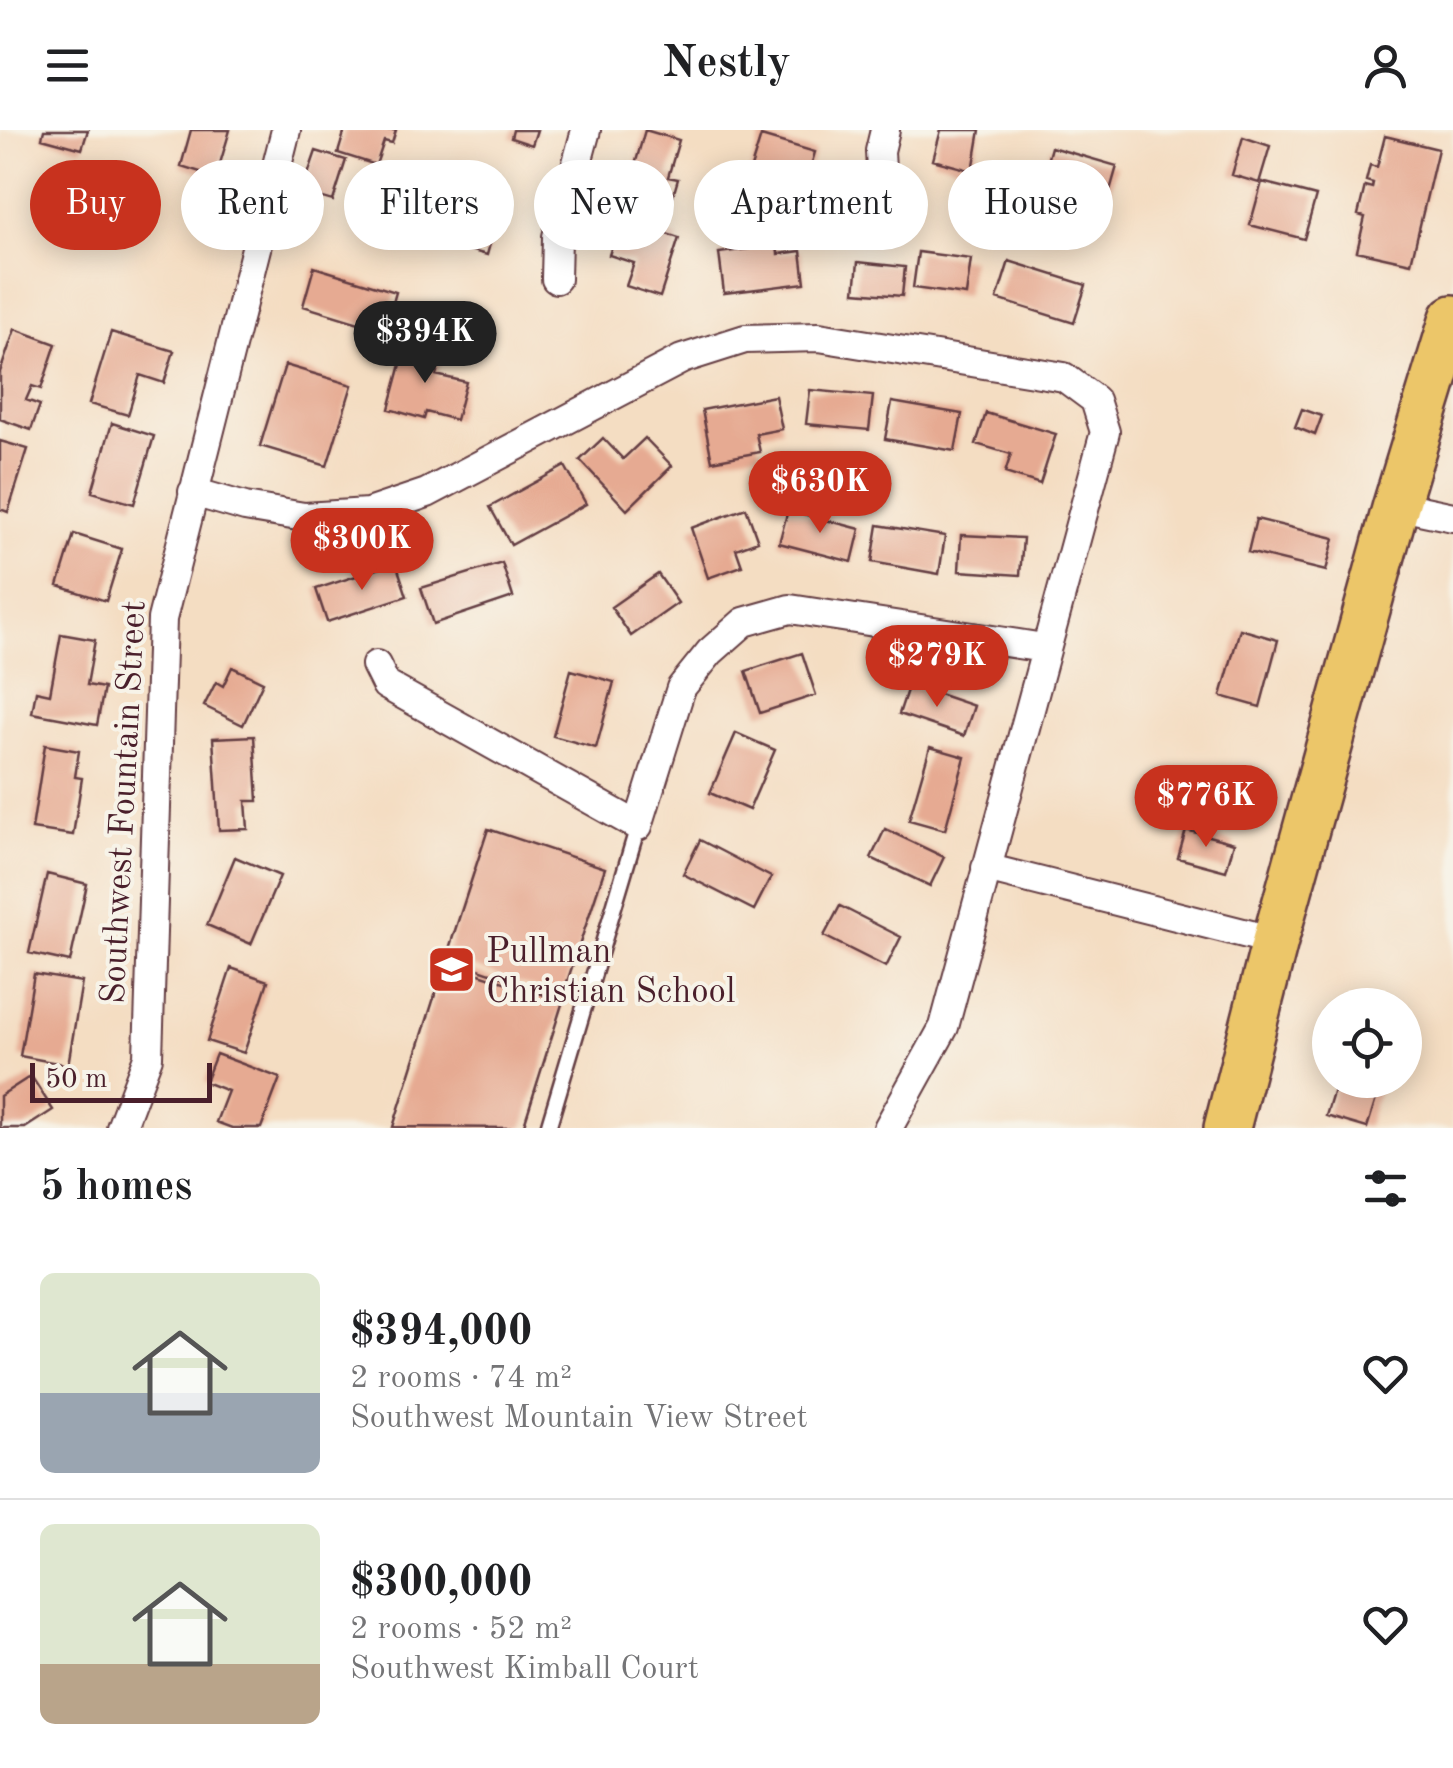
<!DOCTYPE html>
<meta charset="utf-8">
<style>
:root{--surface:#fff;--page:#f6f6f6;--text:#202124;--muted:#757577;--line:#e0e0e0;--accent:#c8321e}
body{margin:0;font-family:"Old Standard TT",serif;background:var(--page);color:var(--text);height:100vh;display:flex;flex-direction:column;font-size:38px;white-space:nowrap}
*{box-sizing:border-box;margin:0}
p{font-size:32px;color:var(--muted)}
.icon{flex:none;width:55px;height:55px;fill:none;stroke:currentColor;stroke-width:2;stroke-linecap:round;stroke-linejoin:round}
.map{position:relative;height:998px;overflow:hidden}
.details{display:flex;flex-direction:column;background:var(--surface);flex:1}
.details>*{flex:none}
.banner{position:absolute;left:30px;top:30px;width:1395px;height:90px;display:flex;gap:20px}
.buttons{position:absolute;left:1312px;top:858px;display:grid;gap:20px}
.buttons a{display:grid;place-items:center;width:110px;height:110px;border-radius:50%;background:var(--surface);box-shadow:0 5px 25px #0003;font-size:50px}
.scale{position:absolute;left:30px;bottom:25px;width:182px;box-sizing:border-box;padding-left:10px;border:5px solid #4a1f2b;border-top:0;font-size:28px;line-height:35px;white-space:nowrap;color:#4a1f2b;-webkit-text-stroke:8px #f7f3e8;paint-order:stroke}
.price{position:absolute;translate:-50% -85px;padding:0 22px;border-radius:35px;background:var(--accent);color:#fff;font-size:32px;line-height:65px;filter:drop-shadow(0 2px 5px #0008)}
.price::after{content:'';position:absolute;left:50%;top:60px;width:30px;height:22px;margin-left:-15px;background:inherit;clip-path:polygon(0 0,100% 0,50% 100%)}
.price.active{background:#222;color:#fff}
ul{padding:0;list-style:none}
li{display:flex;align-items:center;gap:30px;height:250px;padding:0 40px}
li+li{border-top:2px solid var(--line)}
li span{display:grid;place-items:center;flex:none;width:280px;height:200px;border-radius:15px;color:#555}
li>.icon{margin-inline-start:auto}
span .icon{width:120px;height:120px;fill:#fffc;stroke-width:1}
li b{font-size:42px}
h2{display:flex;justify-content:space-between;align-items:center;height:120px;padding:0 40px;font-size:42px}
.tag{padding:0 35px;border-radius:45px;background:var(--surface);box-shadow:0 5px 25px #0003;font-size:35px;line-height:90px}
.tag.active{background:var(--accent);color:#fff}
header{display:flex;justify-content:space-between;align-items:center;height:130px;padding:0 40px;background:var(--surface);font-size:45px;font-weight:600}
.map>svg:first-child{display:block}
.building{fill:#e6aa92}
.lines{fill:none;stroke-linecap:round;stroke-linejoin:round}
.service-casing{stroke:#643c42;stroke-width:19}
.minor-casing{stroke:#643c42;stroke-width:32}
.primary-casing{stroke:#643c42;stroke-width:50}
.service{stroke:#fff;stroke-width:14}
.minor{stroke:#fff;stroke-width:28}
.primary{stroke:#ecc669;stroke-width:45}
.labels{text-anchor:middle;stroke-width:8;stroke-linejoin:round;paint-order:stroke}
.street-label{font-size:35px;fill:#4a1f2b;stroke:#f7f3e8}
.poi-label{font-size:35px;fill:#4a1f2b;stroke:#f7f3e8;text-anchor:start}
</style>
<header><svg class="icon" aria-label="menu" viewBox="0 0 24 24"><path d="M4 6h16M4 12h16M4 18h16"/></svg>Nestly<svg class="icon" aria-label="person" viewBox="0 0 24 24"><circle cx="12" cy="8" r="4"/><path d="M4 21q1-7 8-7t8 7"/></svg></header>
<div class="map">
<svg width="1453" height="998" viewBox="0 0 1453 998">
<rect width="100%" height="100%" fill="#f7f3e8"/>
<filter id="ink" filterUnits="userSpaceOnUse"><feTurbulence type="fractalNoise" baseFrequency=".01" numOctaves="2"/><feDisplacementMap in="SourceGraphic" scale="20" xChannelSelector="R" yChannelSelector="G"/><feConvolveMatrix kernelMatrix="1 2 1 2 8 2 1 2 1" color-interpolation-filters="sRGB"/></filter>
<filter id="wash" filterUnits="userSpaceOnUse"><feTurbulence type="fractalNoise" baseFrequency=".0048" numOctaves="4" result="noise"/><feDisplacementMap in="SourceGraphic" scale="40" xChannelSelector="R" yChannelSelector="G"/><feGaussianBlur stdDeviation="2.25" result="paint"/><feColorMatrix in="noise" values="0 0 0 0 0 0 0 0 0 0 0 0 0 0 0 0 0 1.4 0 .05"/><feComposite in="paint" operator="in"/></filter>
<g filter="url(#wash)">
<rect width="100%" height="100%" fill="#f4ddc2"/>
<g id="blocks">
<path class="building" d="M44,0H88L82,19L42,8Z
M191,0H230L216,47L181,36Z
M345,0H396L392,13L384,11L376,35L338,23Z
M513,0H537L532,15L511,8Z
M645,0L679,10L668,47L678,49L668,83L625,70Z
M941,0H980L973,41L933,30Z
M761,6L815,22L806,53L794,49L787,73L744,60Z
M1385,6L1438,19L1411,133L1357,121L1365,87L1358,85L1365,56L1372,58L1373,53L1366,51L1370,35L1377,37Z
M1243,7L1270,16L1259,53L1232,45Z
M1051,17L1117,36L1107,71L1041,53Z
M316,21L346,30L333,71L302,62Z
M1262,52L1316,66L1304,109L1250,95Z
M463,58L502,69L487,125L447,114Z
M621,89L679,108L660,167L626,156L634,133L609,125Z
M777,115L778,124L801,121L805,153L724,163L719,123Z
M918,122L971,129L966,165L913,158Z
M1009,131L1086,155L1074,193L997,169Z
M858,132L905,137L902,166L855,162Z
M314,137L396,162L385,201L303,176Z
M15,199L56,214L41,259L32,256L26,270L40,275L31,300L0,289V242Z
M111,202L174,221L164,253L140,245L128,285L89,274Z
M407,212L443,221L436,245L466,252L456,290L426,282L424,289L389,279Z
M285,235L352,255L327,336L260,316Z
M810,260L873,266L869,300L806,294Z
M775,266L782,299L756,304L760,322L712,331L702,280Z
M892,272L962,284L955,321L885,309Z
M1302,279L1322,286L1315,305L1295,297Z
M986,283L1056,304L1040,354L1005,343L1011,324L976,314Z
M112,293L154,306L134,374L92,362Z
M603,308L623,329L645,308L672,336L627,380L580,330Z
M0,311L28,319L8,382L0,379Z
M565,336L586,374L511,415L490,377Z
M746,378L758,411L736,419L742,436L708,448L691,398Z
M788,380L860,399L852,432L779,413Z
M1256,389L1334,408L1326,441L1248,422Z
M878,395L945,406L939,444L872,432Z
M74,404L122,419L106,471L58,456Z
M961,405L1023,408L1020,445L959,441Z
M396,433L407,466L327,492L316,459Z
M502,433L513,467L433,494L421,458Z
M658,444L678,473L631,506L611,477Z
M1240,499L1278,510L1260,577L1221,566Z
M61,504L95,510L87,555L104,558L97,595L32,583L36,561L50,564Z
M802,523L816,565L760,583L746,541Z
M232,537L263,552L243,595L204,576L216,552L223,556Z
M571,540L614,552L596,618L553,606Z
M909,554L974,576L964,606L899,584Z
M736,603L775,620L749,680L710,663Z
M254,606L258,671H246L248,699L219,700L213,608Z
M45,615L79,621L75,647L82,648L73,705L32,699Z
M930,617L965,627L945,700L909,690Z
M488,699L605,738L562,867L446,828Z
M885,699L944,727L930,756L871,728Z
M1186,700L1234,713L1226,741L1178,728Z
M700,710L771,747L754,780L683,744Z
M235,727L280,746L251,814L207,795Z
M47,744L87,754L70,832L29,823Z
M840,776L901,807L886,837L824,806Z
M445,833L563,871L523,998L393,997Z
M231,838L268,851L244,923L207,911Z
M34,844L82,852L68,935L20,926Z
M216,924L280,948L261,998H232L216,992L228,961L205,952Z
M31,946L53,980L25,998H0V966Z
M1337,950H1382L1367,998L1326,986Z"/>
</g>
</g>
<g filter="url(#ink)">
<use href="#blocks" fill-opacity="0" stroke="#643c42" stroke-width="2.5"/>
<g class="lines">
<defs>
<path id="service" d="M548,998L638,696"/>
<path id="minor" d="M882,58L880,21L885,0
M556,149L557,107L586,0
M193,362L245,377L304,387L368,383L427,363L682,229L745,209L819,207L1064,247L1095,270L1105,302L944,897L888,998
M1396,375L1453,387
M376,535L386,555L638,696L681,558L710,522L744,492L790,479L1044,518
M986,738L1275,811
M121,998L148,927L162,489L286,0"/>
<path id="primary" d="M1227,998L1275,811L1396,375L1453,188"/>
</defs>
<use href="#service" class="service-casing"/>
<use href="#minor" class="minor-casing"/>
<use href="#primary" class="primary-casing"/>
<use href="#service" class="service"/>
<use href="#minor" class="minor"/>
<use href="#primary" class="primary"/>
</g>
</g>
<defs>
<symbol id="school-square" viewBox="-11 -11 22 22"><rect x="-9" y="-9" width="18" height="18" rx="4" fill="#c8321e" stroke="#f7f3e8"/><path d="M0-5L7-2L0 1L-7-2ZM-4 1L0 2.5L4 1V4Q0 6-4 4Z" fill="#fff"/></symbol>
</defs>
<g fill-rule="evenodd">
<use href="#school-square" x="424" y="812" width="55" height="55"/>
</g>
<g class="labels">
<g class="street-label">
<text transform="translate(122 672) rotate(-87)" y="12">Southwest Fountain Street</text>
</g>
<g class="poi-label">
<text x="486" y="832">Pullman<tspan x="486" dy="40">Christian School</tspan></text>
</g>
</g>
</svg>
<div class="buttons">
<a><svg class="icon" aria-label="locate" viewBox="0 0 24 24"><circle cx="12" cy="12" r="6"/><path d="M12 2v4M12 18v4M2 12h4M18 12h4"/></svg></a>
</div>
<div class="scale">50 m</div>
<b class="price active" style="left:425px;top:256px">$394K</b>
<b class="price" style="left:820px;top:406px">$630K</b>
<b class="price" style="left:362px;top:463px">$300K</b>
<b class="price" style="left:937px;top:580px">$279K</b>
<b class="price" style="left:1206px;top:720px">$776K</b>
<div class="banner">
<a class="tag active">Buy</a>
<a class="tag">Rent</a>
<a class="tag">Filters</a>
<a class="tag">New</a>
<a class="tag">Apartment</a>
<a class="tag">House</a>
</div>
</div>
<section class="details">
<h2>5 homes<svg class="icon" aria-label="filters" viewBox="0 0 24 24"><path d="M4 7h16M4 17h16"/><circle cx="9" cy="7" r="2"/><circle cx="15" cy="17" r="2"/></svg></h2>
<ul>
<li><span style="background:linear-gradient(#dfe7d0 60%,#9aa5b1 0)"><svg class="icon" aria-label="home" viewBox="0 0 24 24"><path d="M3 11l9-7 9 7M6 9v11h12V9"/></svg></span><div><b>$394,000</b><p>2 rooms · 74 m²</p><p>Southwest Mountain View Street</p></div><svg class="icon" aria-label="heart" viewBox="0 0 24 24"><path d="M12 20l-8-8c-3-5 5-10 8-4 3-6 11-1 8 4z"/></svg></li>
<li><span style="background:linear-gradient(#dfe7d0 70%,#b9a48a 0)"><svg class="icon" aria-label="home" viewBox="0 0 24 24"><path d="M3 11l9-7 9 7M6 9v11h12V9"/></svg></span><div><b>$300,000</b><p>2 rooms · 52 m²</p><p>Southwest Kimball Court</p></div><svg class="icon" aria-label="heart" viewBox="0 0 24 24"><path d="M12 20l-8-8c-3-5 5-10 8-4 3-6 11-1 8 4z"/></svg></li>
</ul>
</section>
